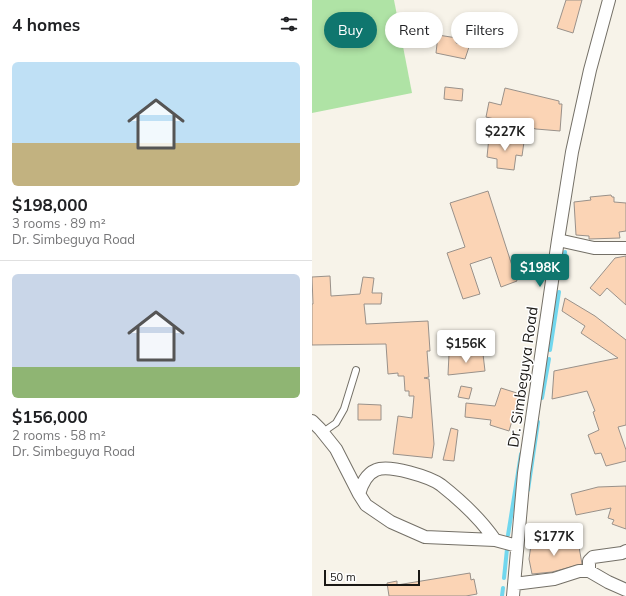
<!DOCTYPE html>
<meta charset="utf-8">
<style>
:root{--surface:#fff;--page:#f6f6f6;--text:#202124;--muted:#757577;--line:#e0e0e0;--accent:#0f766e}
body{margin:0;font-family:Mulish,sans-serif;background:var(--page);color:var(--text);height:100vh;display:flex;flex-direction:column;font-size:15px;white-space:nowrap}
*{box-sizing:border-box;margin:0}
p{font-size:13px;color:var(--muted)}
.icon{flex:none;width:22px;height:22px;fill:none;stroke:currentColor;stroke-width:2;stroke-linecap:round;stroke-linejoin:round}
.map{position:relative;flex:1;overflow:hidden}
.sheet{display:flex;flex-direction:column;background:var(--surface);width:312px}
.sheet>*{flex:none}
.hud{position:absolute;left:12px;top:12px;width:242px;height:36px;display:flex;gap:8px}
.scale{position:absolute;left:12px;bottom:10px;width:96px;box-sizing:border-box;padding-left:4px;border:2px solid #1a1815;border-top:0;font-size:11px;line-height:14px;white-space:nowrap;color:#1a1815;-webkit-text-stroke:3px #fff;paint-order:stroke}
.price{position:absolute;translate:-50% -34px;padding:0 9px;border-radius:4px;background:#fff;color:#222;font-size:13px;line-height:26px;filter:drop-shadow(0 1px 2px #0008)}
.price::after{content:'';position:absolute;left:50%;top:24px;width:12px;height:9px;margin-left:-6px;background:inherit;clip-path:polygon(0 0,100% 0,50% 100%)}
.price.active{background:var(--accent);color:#fff}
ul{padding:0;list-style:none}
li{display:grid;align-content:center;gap:8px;height:212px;padding:0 12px}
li+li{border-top:1px solid var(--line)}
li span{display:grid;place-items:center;height:124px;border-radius:6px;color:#555}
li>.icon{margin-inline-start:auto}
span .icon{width:72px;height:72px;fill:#fffc;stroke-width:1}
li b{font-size:17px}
h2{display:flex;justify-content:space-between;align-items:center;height:48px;padding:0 12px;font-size:17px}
.tag{padding:0 14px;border-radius:18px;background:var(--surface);box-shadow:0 2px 6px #0003;font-size:14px;line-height:36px}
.tag.active{background:var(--accent);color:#fff}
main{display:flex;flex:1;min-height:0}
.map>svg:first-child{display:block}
.green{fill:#afe3a5}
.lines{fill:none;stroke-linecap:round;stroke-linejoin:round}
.stream{stroke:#71d7ee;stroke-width:4}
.building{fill:#fbd4b5;stroke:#99918a}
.lane-casing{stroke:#747067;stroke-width:8}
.street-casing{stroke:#747067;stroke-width:14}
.lane{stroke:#fff;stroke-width:6}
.street{stroke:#fff;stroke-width:12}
.labels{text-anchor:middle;stroke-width:3;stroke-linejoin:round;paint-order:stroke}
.street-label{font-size:15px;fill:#1a1815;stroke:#fff}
</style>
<main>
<section class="sheet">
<h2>4 homes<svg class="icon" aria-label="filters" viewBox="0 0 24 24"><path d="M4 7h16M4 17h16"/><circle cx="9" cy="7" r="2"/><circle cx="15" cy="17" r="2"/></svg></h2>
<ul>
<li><span style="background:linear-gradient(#bfe0f5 65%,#c2b280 0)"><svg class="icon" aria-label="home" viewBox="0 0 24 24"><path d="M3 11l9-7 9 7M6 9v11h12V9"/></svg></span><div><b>$198,000</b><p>3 rooms · 89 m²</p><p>Dr. Simbeguya Road</p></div></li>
<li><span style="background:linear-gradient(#c9d6e8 75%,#8fb573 0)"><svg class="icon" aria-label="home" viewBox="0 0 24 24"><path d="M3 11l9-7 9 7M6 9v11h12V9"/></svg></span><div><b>$156,000</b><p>2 rooms · 58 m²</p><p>Dr. Simbeguya Road</p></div></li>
</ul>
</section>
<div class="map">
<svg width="314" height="596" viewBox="0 0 314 596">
<rect width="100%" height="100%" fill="#f7f3e9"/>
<path class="green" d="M0,0H82L100,93L0,113Z"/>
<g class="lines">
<path class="stream" d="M249,278L253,252
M238,350L247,292
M230,398L237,359
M216,490L226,422
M196,535L209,454
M192,578L195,549
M190,596L191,588"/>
</g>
<path class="building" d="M254,0H270L261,33L245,28Z
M126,35L145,38L144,43L157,47L153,59L124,53Z
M133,87L151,89L150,101L132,99Z
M193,88L247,101V104H250L248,131L224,129L174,117L177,102L189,105Z
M177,137L212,142L210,156L204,155L202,170L185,168V159L175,157Z
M176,191L205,281L189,287L179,257L158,264L168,294L151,299L135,253L153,247L138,203Z
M299,195L300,197H302V202L314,203V231L307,232L308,238L277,239V236L264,235L262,202L279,200L278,197Z
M314,256V305L295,288L288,296L278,288L303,258Z
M18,276L19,296L48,294L51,277L62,278L60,293H70L69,304H52L54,324L116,321L118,351H115L117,377L112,378L117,379L122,444L120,458L81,454L86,416L100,418L102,396H97V391H93L92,376H86V373L76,374L74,344L0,345V304H1L0,277Z
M253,298L283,316L314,340V425L306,427L314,450V461L294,466L289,453L283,454L276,435L287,430L281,412L283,411L275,391L240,399L242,371L306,358L269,333L273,326L250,311Z
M137,354L156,355L171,354L173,371L136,375Z
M149,386L160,388L157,399L146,397Z
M189,388L208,394L197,431L178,425L179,420L153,417L154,403L183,406Z
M46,404L69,405V420H46Z
M139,428L146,430L142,461L131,460Z
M314,486V529L300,524L302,520L296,518L299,508L264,515L259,494L286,487Z
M266,541L270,564L240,572L220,574L217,559L219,545H244Z
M158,573L159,580L162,579L165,594L154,596H77L75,583L85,581V585Z"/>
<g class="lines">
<defs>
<path id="lane" d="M11,432L24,423L32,409L44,370"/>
<path id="street" d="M246,240L282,248H314
M0,421L8,429L24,449L47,494L54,505L79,522L113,537L183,540L205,546
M47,494C50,484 54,474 64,470C77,464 118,477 129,485C148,500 170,521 183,540
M277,571V561L281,557L310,553L314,551
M202,584L242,579L267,571H277L296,582L314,590
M201,596L212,473L246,240L260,152L278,70L297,0"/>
</defs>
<use href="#lane" class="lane-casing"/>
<use href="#street" class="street-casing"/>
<use href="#lane" class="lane"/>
<use href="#street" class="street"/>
</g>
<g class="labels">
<g class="street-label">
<text transform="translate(211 377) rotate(-82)" y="5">Dr. Simbeguya Road</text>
</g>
</g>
</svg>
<div class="scale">50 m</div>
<b class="price" style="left:193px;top:152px">$227K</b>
<b class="price active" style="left:228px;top:288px">$198K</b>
<b class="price" style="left:154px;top:364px">$156K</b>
<b class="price" style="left:242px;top:557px">$177K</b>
<div class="hud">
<a class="tag active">Buy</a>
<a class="tag">Rent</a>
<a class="tag">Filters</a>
</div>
</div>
</main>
